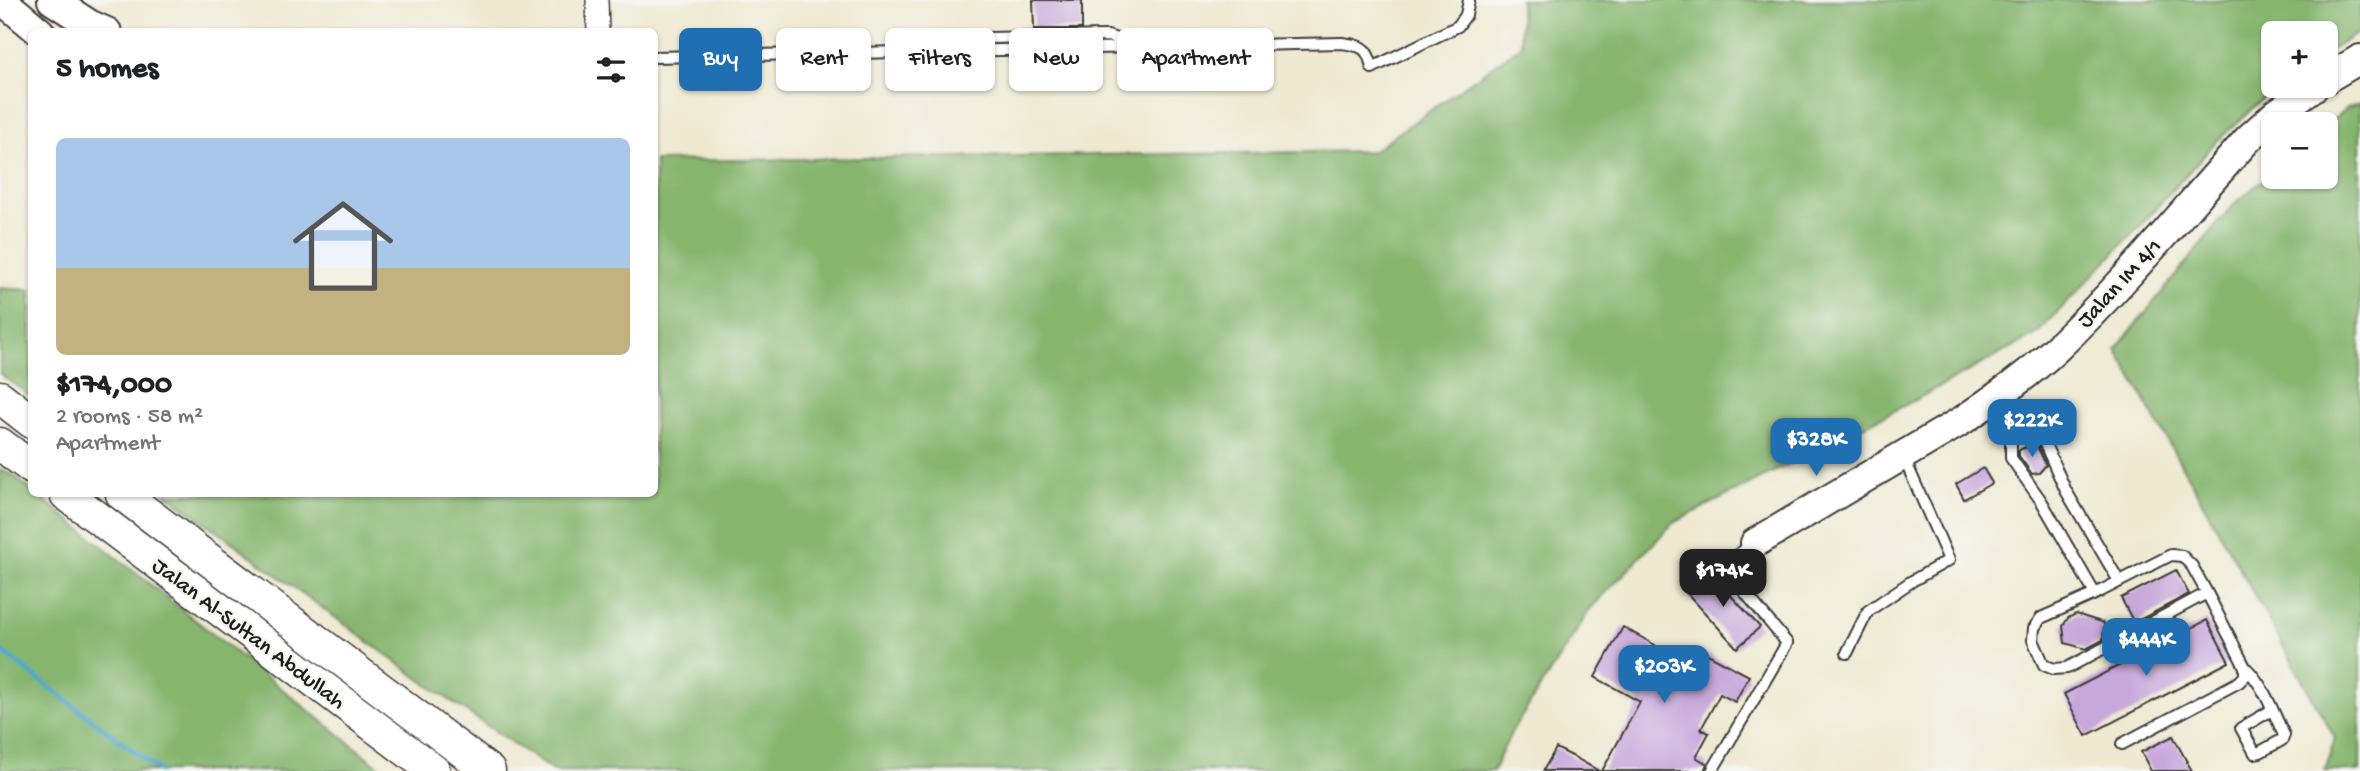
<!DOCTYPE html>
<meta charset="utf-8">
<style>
:root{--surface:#fff;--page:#f6f6f6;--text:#202124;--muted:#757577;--accent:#1f6fb2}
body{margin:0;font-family:"Gochi Hand",sans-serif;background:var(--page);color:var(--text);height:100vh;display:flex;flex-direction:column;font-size:26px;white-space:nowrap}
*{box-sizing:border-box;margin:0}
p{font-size:23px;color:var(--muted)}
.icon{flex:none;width:38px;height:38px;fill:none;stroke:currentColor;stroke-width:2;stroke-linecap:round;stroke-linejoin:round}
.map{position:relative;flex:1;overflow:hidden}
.panel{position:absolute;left:28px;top:28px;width:630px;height:469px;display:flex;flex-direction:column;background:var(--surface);border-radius:10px;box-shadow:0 2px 5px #0004}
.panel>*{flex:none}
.guide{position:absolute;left:679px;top:28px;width:665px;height:63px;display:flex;gap:14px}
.buttons{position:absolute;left:2261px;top:21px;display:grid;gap:14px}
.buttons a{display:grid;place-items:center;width:77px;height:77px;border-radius:10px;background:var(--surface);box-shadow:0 2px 5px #0004;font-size:35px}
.price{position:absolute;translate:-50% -60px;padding:0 16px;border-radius:14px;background:var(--accent);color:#fff;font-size:23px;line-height:46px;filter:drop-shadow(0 2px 4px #0008)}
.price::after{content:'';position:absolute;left:50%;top:42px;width:21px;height:16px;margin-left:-10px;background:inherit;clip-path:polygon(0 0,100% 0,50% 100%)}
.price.selected{background:#222;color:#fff}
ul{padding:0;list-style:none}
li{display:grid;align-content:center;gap:14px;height:371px;padding:0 28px}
li span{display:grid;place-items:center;height:217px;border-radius:10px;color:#555}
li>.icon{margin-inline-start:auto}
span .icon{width:126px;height:126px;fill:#fffc;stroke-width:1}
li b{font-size:30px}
h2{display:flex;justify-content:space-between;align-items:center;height:84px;padding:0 28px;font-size:30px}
.tag{padding:0 24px;border-radius:10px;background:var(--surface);box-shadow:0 2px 5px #0004;font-size:24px;line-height:63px}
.tag.selected{background:var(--accent);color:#fff}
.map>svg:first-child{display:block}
.forest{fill:#86b56e;stroke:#516845;stroke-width:2}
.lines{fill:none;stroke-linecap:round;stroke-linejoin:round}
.stream{stroke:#4ea7cb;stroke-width:5}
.building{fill:#c8a8db}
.lane-casing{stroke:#3c3b37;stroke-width:14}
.street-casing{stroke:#3c3b37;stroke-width:24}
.secondary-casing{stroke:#3c3b37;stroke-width:32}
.primary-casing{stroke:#3c3b37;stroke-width:35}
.lane{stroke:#fff;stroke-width:10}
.street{stroke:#fff;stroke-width:21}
.secondary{stroke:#fff;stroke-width:28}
.primary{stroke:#fff;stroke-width:32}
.labels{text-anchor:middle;stroke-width:5;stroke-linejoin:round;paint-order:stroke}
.street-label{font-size:23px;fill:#1c1c1c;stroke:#f6f6f2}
</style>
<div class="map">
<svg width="2360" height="771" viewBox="0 0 2360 771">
<rect width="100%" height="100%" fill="#f6f6f2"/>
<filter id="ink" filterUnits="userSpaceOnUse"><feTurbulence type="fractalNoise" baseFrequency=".0143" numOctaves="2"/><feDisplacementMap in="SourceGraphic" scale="14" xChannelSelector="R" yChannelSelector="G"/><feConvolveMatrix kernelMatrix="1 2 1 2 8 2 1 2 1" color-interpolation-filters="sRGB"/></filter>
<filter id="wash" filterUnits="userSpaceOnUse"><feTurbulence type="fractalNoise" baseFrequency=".00686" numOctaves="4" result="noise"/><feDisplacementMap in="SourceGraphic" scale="28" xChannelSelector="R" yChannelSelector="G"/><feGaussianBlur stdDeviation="1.57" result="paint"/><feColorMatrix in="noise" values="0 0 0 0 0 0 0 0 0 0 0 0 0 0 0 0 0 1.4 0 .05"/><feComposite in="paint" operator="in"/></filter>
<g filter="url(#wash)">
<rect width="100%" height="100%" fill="#efe9d2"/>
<path class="forest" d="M1520,0H2360V32L2326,53V33H2273V86H2277L2213,145L2142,224L2037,334L1911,402L1673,523L1591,608L1511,733L1493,771H553L429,686L166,494H654L655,161L1373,151L1521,46Z
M2360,103V771H2325L2335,738L2116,349L2231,207L2273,171V177H2326V126L2347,108Z
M0,288L31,290V397L0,374Z
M0,470L13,475L31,490L32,494H36L72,522L385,771H0Z"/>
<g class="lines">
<path class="stream" d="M0,650L160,771"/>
</g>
<g id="blocks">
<path class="building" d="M1033,0H1082V29H1034Z
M2031,445L2037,446L2046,465L2039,473L2032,474L2019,456V450Z
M1983,468L1992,483L1964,499L1956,484Z
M2176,570L2189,594L2134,623L2121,598Z
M1708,571L1760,627L1737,648L1685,591Z
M2076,614L2104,623L2103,640L2086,649L2065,643L2063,626L2068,618Z
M2207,620L2229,662L2086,736L2064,694Z
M1623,627L1655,645L1653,648L1698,672L1708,654L1749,676L1735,702L1720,694L1701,729L1709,733L1696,757L1707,764L1704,771H1602L1640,702L1595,677Z
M2173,736L2192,771H2151L2141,752Z
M1556,748L1572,756L1599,771H1543Z"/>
</g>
</g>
<g filter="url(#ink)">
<use href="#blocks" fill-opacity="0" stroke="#3c3b37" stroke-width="2"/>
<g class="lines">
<defs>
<path id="lane" d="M960,48L988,38L1108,36L1136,46
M654,57L1342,43C1362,46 1368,47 1372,68L1458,26L1466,15L1469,0
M1995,398L2015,431L2037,435L2044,442L2066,491L2119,581
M2015,431L2011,441V458L2042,502L2095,594
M2171,555L2182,556L2192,566L2207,593L2067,668L2054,669L2044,665L2033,640L2034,628L2041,618L2095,594Z
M1847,653L1868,611L1912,581L1949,560L1904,458
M2245,667C2264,685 2273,712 2284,735L2282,740L2260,752L2255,753L2241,728L2272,710
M2122,744L2239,682L2245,676V667L2207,593
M1712,771L1787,643L1733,578L1730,571L1734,557L1755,543"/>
<path id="street" d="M597,0L598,32"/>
<path id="secondary" d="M2,0L40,32
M52,0L89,24L107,32
M2326,79L2360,59
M1755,543L1963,420C1995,398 2028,375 2057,348C2125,283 2185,209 2248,139L2277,113L2315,86"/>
<path id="primary" d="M0,397L32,422
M0,444L32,468
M66,494L434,771
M122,494L489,771"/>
</defs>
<use href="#lane" class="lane-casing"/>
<use href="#street" class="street-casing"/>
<use href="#secondary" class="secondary-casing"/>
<use href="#primary" class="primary-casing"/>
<use href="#lane" class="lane"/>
<use href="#street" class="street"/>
<use href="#secondary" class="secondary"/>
<use href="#primary" class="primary"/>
</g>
</g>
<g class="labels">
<g class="street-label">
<text transform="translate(2118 282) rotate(-47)" y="8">Jalan IM 4/1</text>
<text transform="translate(250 632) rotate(37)" y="8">Jalan Al-Sultan Abdullah</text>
</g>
</g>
</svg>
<div class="buttons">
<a>+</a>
<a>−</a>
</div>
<b class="price" style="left:2032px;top:459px">$222K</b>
<b class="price" style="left:1816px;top:478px">$328K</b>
<b class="price selected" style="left:1723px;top:609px">$174K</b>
<b class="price" style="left:2146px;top:678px">$444K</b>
<b class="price" style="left:1664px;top:705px">$203K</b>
<div class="guide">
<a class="tag selected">Buy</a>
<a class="tag">Rent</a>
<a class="tag">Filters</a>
<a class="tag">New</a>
<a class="tag">Apartment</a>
</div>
<section class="panel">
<h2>5 homes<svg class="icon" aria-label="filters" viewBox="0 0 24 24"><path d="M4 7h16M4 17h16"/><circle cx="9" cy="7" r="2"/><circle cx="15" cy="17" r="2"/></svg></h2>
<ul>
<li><span style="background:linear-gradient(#a9c7e8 60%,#c2b280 0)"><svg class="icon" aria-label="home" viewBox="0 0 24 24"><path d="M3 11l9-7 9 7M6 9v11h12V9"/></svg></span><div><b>$174,000</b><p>2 rooms · 58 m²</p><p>Apartment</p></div></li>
</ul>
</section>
</div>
